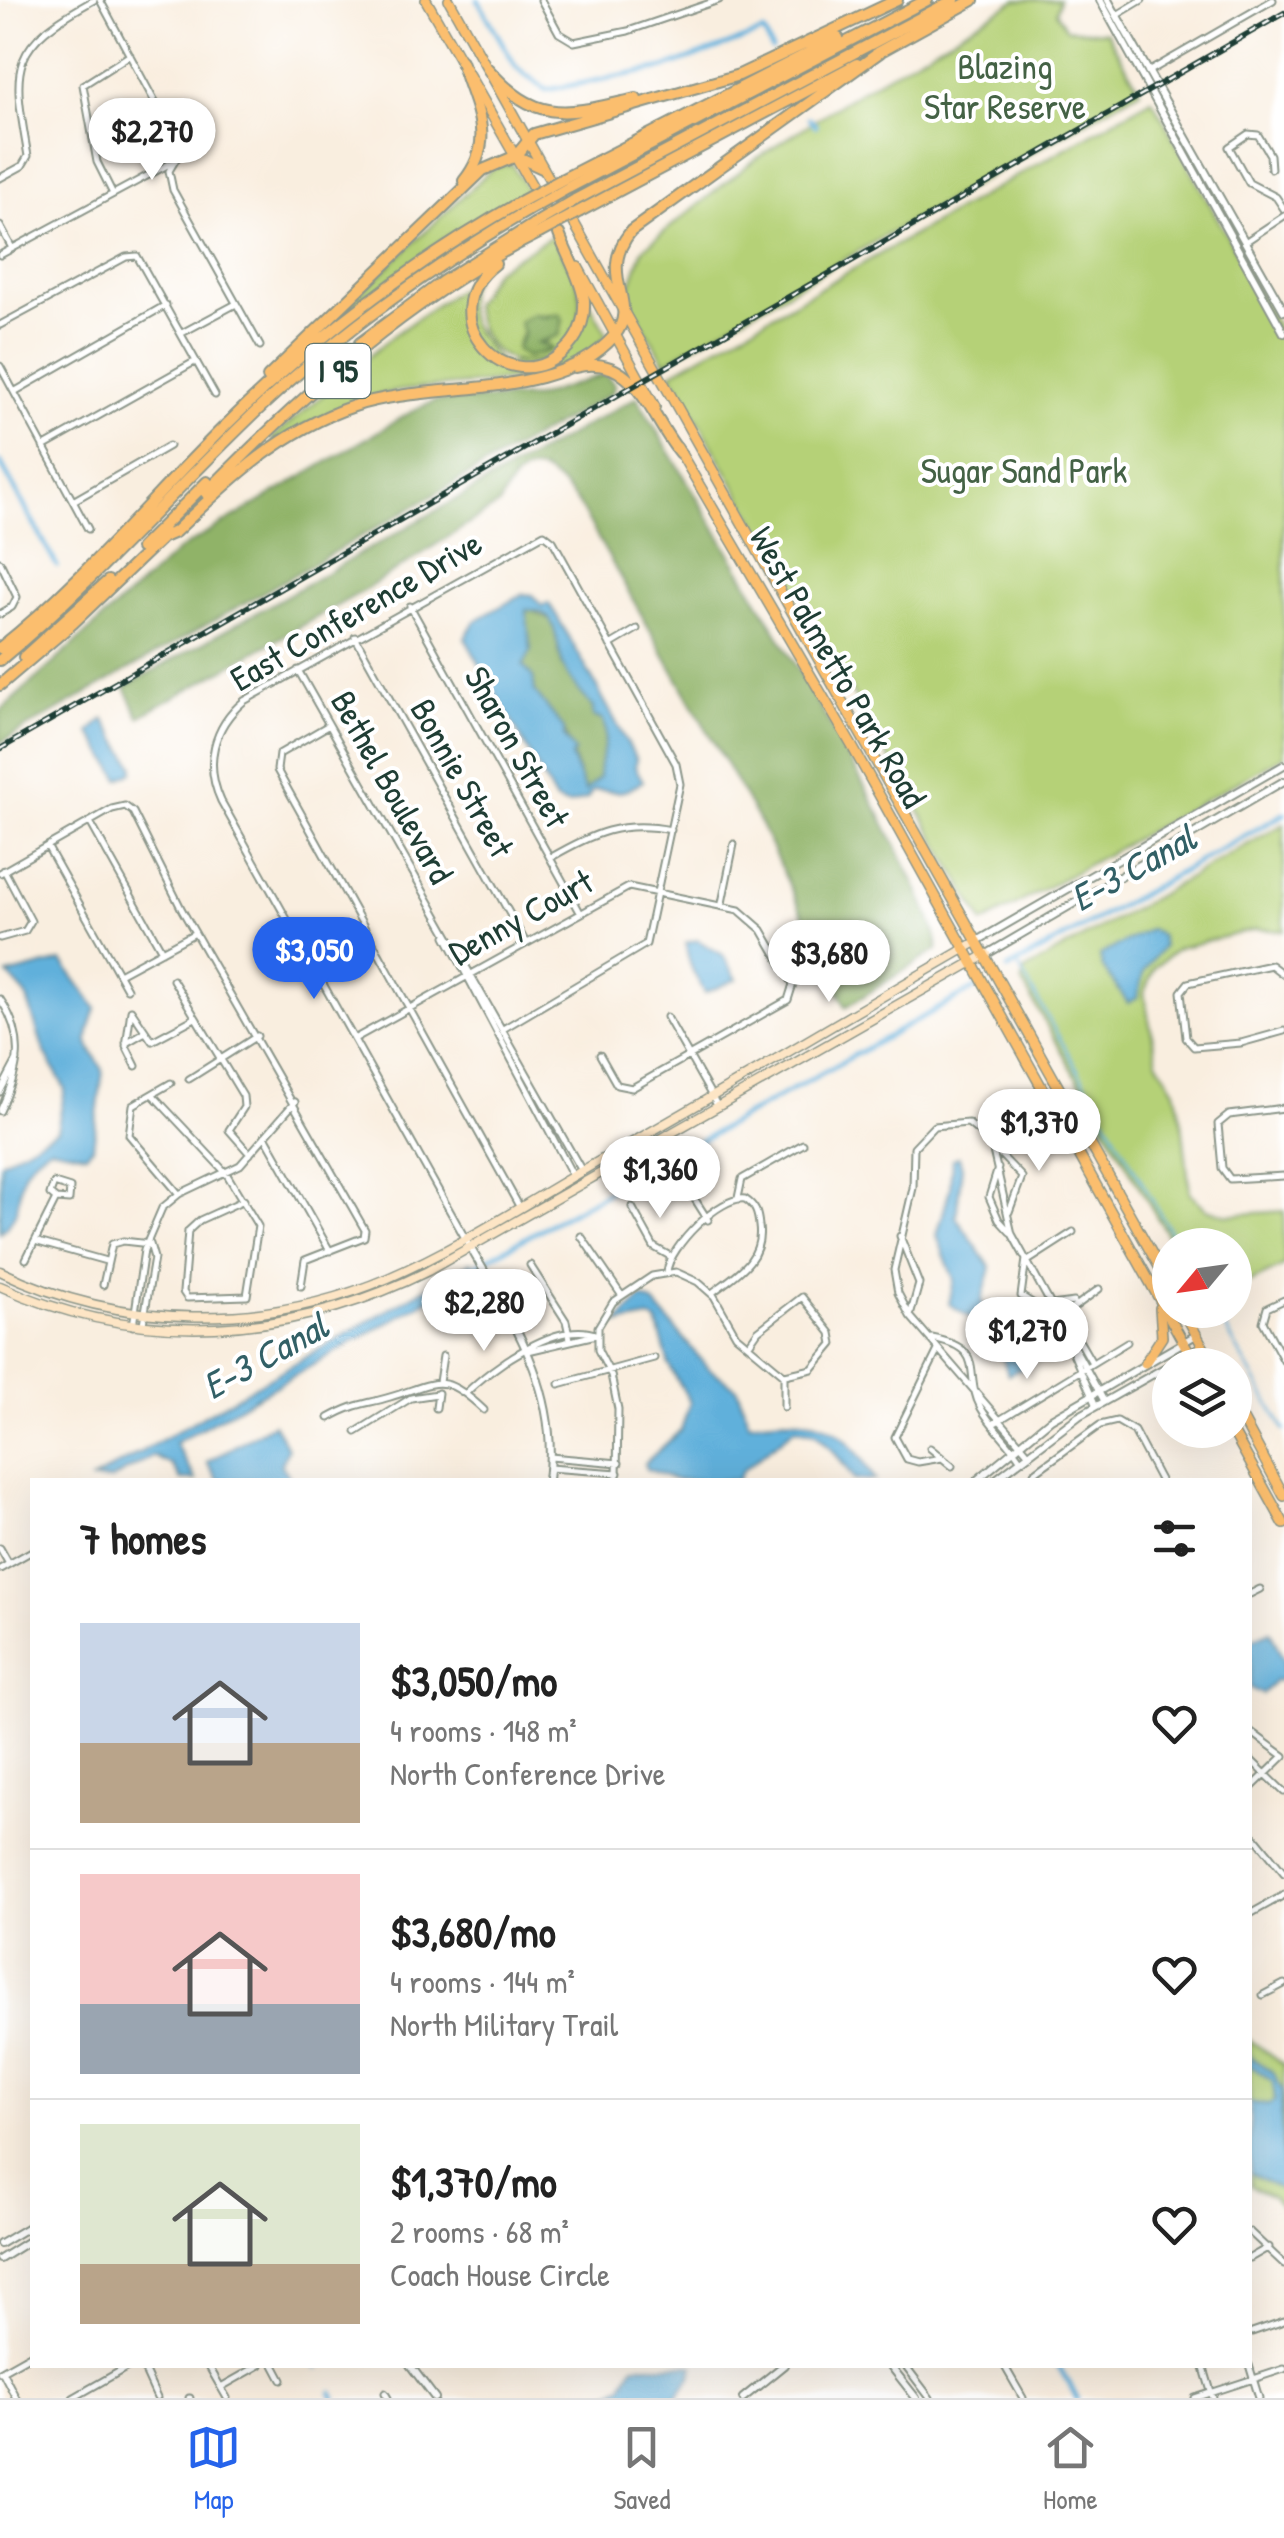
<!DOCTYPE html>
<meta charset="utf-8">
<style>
:root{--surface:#fff;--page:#f6f6f6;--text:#222;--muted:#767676;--line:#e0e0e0;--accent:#2563eb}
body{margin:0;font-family:"Patrick Hand",sans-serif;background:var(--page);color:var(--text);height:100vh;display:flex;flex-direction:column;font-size:38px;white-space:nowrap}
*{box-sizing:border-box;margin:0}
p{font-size:32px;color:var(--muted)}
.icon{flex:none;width:55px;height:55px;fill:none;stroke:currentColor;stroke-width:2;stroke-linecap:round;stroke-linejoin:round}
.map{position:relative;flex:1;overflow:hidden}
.drawer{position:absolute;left:30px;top:1478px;width:1222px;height:890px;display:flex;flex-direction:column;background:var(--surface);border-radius:0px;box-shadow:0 10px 40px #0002}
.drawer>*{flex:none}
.needle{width:65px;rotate:241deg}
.tools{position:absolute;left:1152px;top:1228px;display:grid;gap:20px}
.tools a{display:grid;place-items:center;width:100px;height:100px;border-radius:50%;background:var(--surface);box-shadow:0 10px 40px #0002;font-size:50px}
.price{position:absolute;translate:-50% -85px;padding:0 22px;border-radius:35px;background:#fff;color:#222;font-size:32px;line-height:65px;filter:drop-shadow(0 2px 5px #0008)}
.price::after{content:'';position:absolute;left:50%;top:60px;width:30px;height:22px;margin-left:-15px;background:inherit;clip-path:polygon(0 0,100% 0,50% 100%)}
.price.selected{background:var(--accent);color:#fff}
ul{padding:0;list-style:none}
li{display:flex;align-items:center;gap:30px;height:250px;padding:0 50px}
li+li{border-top:2px solid var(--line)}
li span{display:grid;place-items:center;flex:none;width:280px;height:200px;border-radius:0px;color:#555}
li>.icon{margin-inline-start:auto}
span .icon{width:120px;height:120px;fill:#fffc;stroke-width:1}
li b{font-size:42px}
h2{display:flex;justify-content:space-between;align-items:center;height:120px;padding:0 50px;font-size:42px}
.tabs{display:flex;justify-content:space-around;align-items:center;height:140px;border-top:2px solid var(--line);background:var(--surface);font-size:28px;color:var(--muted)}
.tabs a{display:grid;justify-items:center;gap:5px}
.tabs .selected{color:var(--accent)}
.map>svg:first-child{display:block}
.green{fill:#b5d177;stroke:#6a8756;stroke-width:2.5;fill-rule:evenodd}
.forest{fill:#90b368;stroke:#58784e;stroke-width:2.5}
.water{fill:#60b0db;stroke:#407688;stroke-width:2.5;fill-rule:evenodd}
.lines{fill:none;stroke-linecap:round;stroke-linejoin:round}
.stream{stroke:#60b0db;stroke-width:2.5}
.canal{stroke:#60b0db;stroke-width:5}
.minor-casing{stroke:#8c968a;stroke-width:9}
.tertiary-casing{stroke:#8c968a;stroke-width:10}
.secondary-casing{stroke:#8c968a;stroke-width:11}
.primary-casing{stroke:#8c968a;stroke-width:12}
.motorway-casing{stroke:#8c968a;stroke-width:14}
.minor{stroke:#fff;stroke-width:5}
.tertiary{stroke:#fff;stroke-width:6}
.secondary{stroke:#fde5c5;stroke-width:8}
.primary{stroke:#fbbe6e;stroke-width:9}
.motorway{stroke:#fbbe6e;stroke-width:10}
.rail-casing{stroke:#1f3d34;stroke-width:6}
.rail{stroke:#fff;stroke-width:2.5;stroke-dasharray:8;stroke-linecap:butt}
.motorway-bridge-casing{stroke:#8c968a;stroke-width:14;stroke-linecap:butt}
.motorway-bridge{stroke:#fbbe6e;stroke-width:10}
.labels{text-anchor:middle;stroke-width:8;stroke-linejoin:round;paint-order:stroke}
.shield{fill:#fff;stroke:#627771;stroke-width:2.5}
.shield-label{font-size:32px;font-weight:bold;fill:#1f3d34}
.park-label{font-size:35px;fill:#446245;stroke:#fff}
.street-label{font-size:35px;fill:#1f3d34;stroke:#fff}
.water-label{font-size:38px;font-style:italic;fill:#326066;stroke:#fff}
</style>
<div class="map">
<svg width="1284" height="2398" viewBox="0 0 1284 2398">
<rect width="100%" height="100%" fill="#fff"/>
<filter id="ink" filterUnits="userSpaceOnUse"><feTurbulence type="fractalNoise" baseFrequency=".01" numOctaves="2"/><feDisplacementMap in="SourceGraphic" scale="20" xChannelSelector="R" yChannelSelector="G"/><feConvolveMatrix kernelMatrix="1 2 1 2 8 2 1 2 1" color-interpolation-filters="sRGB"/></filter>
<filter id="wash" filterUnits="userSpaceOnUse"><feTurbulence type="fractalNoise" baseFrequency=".0048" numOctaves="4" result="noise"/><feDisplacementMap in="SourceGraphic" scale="40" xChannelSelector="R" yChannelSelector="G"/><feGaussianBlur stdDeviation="2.25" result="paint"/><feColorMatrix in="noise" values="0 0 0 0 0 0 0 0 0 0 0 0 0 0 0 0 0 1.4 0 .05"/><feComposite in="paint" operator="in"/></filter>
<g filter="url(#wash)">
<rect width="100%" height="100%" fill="#f9eedf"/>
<path class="green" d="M1017,0H1059L1056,12L1066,29L1106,32L1140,90L665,362L626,297L643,249L754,160L862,90Z
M1152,99L1284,339V756L983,923L671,373Z
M512,164L527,190L443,240L317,334L483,177L495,167Z
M552,236C561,253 577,273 580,293C590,371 486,395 473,304L495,270ZM533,314L556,316L547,342L537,343L541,348L549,345L548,352L527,357L518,352L517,344Z
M473,279C455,316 480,337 502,365L559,358L589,302L607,334C565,393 451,379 388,393C348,402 310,425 274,442L272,438L394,335Z
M1284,824V931L1257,929L1178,948L1154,968L1144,993L1157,1061L1175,1090L1182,1122L1190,1193L1206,1209L1228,1215L1284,1211V1266L1235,1289V1245H1173L1022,982L1024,971Z
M1250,2040L1284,2065V2210L1273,2197L1250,2186Z"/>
<path class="forest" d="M533,314L543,317L560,314L563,320L559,335L537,343L553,349L527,357L516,349L524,334L519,322Z
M605,374L615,385L612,393L0,743V711L179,550L416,409L435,401L537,397Z
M637,397C676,465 951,910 937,950L846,1007L762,827L578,503C548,467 523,450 500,504L365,590L139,717L125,687Z
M529,609L553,622L562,664L594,708L593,716L603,720C610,741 599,756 600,778L584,792L564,729L535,692L522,666L531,651L525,610Z"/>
<path class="water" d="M523,594L532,595L542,606L548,603C556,610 625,739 636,759L635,767L643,781C616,799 617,789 593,790L587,799L567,805L556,801L465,638L475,621ZM526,610C562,608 553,645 565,669C572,685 585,696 593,708V716L603,720C611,741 598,756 599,778L585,791L571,757L575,752L564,737V729L535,692L533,677L523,666L531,651Z
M104,719L134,766L133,772L120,779L90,732Z
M1150,929L1160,935L1163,946L1144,971L1137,998L1128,1003L1102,966L1100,955Z
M697,940L723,955L737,979L705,993C695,976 687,963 686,943Z
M62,961L96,1008C84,1046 84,1038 103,1070L93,1147L86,1154L50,1147C0,1177 36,1202 0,1233L1,1162L57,1130L65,1089L44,1051L26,995L8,975Z
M959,1157L962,1167L956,1217L991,1268L982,1299L984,1308L1033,1345L1030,1364L1008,1375L996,1335L949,1304L954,1280L937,1236L950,1188L952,1159Z
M471,1262L477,1272L175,1443L196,1480H181L172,1465L153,1456L111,1480H92Z
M642,1298L653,1302L708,1368L737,1388L749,1423C815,1413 842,1421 875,1480H854C843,1461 831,1448 816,1433L795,1428L742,1471L738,1480H675L647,1469L645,1463L681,1430L690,1402L669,1365L657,1322L650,1318L616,1324Z
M273,1424L288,1448L281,1465L291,1480H218L207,1462Z
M1270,1631L1284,1661V1681L1275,1680L1262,1694L1250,1688V1641Z
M1250,2057L1273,2072L1283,2091C1278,2102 1284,2171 1284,2191L1250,2173V2103L1269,2104L1275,2100L1273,2082L1250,2065Z
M634,2365H693L691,2377L676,2398H601L622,2386Z"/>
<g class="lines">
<path class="stream" d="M1017,964L1178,1245
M1215,1310L1284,1430"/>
<path class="canal" d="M478,0L516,67L546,90L664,68L764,32L772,50
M809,118L816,126
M0,462L57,566
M1008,969L1284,814
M471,1268L979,986
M316,2365L317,2367
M1058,2365L1077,2398
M331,2393L334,2398"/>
</g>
</g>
<g filter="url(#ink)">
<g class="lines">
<defs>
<path id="minor" d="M100,0L178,145V156L169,171L173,190L260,346
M541,0L559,33L574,42L628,31L719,0
M1117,15L1142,0
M1148,72L1273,0
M1271,169L1270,155L1258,135L1248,134L1229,147L1249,183L1276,197L1284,209
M0,178L22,166L28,156C12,65 8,47 94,0
M113,194L97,162L83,85L130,55
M0,226L12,248
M1245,242L1284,216
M0,255L171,163
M0,325L126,257L137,256L215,395
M182,333L236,304
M0,366L88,529
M14,392L166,305
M43,447L196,361
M73,501L169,446
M0,562L17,597L12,607L0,614
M410,606L580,912
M355,637L526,943
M610,645L637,629
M298,670L582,1171
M329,725L279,754L277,770L519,1206
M90,822L162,951
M47,846L127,989
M550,858C593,833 622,820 671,830
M0,873L112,809L125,806L133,812L182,910L365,1230L364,1237L305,1260L301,1286
M722,903L734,844
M446,936L573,1176
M0,938L25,931L31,921L4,870
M268,946L295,931
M119,974L195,933
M1284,975L1271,965L1188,983L1181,992L1186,1038L1194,1047L1241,1043L1284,1031
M173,980L243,1096L244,1107L229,1130L250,1154
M0,999C27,1038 19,1071 0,1111
M667,1017L718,1107
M354,1039L629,887L739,910L762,930L793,984L788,1000L632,1088L617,1085L600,1055
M126,1043L145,1032
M136,1066L126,1046L131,1010L152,1041L195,1018
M189,1079L257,1036
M171,1083L133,1105L129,1135L179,1194
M0,1092L17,1060
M152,1094L226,1173L258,1226L247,1296L187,1298L183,1292L188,1231L200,1220L244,1200
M1284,1108L1229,1115L1218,1124L1222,1168L1230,1179L1284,1176
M265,1136L330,1251
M997,1151L1022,1177L1009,1212
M998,1168L989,1197L999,1220L1010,1232
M682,1179L708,1220
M738,1198L742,1179L803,1144
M632,1207L654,1247L670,1256
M581,1236L622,1296
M900,1236L919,1284L910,1316
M38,1242L106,1261
M470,1247L221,801C204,764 213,727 244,701L544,534L553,541L676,764L680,784L646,944L503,1029
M26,1259L56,1199L69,1200L70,1188L54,1183L50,1194L56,1199
M1026,1259L1021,1296L1054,1316
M1028,1261L1073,1232
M530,1265L566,1321L570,1339
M667,1272C669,1247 721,1195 745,1199C756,1206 758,1214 759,1226C764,1260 735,1275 712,1293
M103,1285L112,1244L123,1241L150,1244
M1284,1300L1267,1308L1263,1322L1284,1361
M1052,1305L1074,1302
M1058,1319L1099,1289
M143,1324L154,1258L150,1244
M133,1326L144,1250L162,1208L179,1194L240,1165L295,1102
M932,1338C989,1349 962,1373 981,1408C991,1426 1008,1441 1020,1459
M1080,1342L1091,1361
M749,1344L758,1331L802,1297L831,1333L833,1344L812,1369L785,1375
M938,1350L895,1437L907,1459L918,1462L942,1458
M528,1351L596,1335
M1073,1353L1096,1406
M784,1375V1407
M439,1382L443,1356
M559,1384L654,1358
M466,1393C491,1368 559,1318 597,1335
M436,1408L438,1393
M329,1418C355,1403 364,1405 390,1397C437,1383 442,1370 484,1410
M993,1424L1127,1342
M356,1432L411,1398L437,1394
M930,1448L952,1466
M1028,1453L910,1316L898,1293L894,1270L913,1188L914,1147L934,1126L968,1123L991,1142L1012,1234L1104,1401
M550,1457L619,1463
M549,1468L618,1473
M1034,1473L1100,1425L1117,1421L1134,1431L1160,1480
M617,1480L618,1409L611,1375L598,1350V1327L613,1302L652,1276L676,1272L698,1282L714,1296L736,1335L784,1375
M0,1548L9,1564
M0,1569L32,1551
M1250,1594L1260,1589
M1250,1731L1284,1756
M1250,1759L1284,1792
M1250,1789L1284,1756
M1250,1831L1284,1873
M1250,1914L1284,1895
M1263,1995L1284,1984
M1250,2232L1284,2264
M1250,2258L1269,2247
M1252,2332L1284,2321
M142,2365L157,2398
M208,2365L227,2398
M274,2365L282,2380
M905,2365L930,2398
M1004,2365L1023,2398
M1203,2365L1213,2398
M1249,2365L1259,2398
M2,2371L16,2398
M0,2372L32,2354
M221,2387L260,2365
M385,2393L388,2398
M73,2398L131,2365
M189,2398H190
M1195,2398L1284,2369"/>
<path id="tertiary" d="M1100,0L1284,333
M1108,0L1284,311
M979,940L1284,765
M987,954L1284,781
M470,1247C513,1321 560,1391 548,1480
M977,1480L1051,1419L1196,1335
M995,1480L1079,1416L1203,1346
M0,2244L32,2225
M0,2259L32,2239
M410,2365L435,2398
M890,2365L916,2398
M743,2398L784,2365"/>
<path id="secondary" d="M0,1271C122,1330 264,1331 388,1278C464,1245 534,1198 606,1157C731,1087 854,1012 978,941
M0,1286C141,1350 291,1339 428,1271L987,954"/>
<path id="primary" d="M426,0L551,219
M449,0L1170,1286
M578,267L655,407
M677,447L852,746L1196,1365
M1183,1310L1213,1365
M1145,1363L1162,1337L1160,1308
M1235,1405L1284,1496
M1232,1430L1284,1524"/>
<path id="motorway" d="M877,53L973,0
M461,61C474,106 498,139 464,181
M488,69C538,126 568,114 636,99
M516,156L534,134L739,75L897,0
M563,179L838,38
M568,188L927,0
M575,200L954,0
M580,211L857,64
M495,264C427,316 509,405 565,350C579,337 585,319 584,300C581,278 567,256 559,234
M360,343L442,282L534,224
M575,367C635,352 649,415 680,453
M268,377L483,170L516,156L542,168
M206,493C303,394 413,295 539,233
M161,538L175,532C229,480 282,430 354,406C432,380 557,402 614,336C642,304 595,276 631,231L880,52
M141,548L207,482
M0,648C82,583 149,501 223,428C312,340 412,263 522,201
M24,657L108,581
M0,660C94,582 174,489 263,405C343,330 432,267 527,211
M0,685L73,623L166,534"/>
</defs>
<use href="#minor" class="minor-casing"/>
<use href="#tertiary" class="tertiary-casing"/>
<use href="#secondary" class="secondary-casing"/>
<use href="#primary" class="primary-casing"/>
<use href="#motorway" class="motorway-casing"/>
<use href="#minor" class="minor"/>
<use href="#tertiary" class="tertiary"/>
<use href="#secondary" class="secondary"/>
<use href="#primary" class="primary"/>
<use href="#motorway" class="motorway"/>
<defs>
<path id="rail" d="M0,749L1284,13"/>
</defs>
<use href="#rail" class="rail-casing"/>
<use href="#rail" class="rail"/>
<defs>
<path id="motorway-bridge" d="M522,201L563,179
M527,211L568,188
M534,224L575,200
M539,233L580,211"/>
</defs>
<use href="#motorway-bridge" class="motorway-bridge-casing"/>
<use href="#motorway-bridge" class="motorway-bridge"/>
</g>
</g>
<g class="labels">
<rect class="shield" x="305.5" y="344" width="65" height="54" rx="8"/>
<g class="shield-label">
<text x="338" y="382">I 95</text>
</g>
<g class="park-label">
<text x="1005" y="79">Blazing<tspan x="1005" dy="40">Star Reserve</tspan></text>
<text x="1024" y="483">Sugar Sand Park</text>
</g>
<g class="street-label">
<text transform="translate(356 611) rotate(-30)" y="12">East Conference Drive</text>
<text transform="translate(838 667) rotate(60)" y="12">West Palmetto Park Road</text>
<text transform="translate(517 747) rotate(61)" y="12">Sharon Street</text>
<text transform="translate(462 778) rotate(61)" y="12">Bonnie Street</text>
<text transform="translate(392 787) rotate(61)" y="12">Bethel Boulevard</text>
<text transform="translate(521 917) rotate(-29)" y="12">Denny Court</text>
</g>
<g class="water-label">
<text transform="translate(1133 868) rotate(-29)" y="13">E-3 Canal</text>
<text transform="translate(265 1356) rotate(-29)" y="13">E-3 Canal</text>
</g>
</g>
</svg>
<div class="tools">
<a><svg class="needle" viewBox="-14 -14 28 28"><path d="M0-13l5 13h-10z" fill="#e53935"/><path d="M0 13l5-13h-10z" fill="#767676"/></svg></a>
<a><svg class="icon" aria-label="layers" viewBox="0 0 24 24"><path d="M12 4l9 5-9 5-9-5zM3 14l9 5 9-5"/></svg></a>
</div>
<b class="price" style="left:152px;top:183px">$2,270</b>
<b class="price selected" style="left:314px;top:1002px">$3,050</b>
<b class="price" style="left:829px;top:1005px">$3,680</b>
<b class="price" style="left:1039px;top:1174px">$1,370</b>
<b class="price" style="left:660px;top:1221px">$1,360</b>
<b class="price" style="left:484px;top:1354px">$2,280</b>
<b class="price" style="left:1027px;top:1382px">$1,270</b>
<section class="drawer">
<h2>7 homes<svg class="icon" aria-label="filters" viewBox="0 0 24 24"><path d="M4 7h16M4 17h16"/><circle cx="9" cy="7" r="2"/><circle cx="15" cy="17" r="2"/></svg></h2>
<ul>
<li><span style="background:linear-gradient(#c9d6e8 60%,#b9a48a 0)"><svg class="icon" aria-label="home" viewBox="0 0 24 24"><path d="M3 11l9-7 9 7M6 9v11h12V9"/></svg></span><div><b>$3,050/mo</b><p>4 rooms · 148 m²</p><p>North Conference Drive</p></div><svg class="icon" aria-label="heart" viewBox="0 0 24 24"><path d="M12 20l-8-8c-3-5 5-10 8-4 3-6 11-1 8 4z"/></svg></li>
<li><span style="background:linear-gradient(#f6c9c9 65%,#9aa5b1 0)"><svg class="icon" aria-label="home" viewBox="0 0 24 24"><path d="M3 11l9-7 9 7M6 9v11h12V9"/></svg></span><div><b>$3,680/mo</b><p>4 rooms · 144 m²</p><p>North Military Trail</p></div><svg class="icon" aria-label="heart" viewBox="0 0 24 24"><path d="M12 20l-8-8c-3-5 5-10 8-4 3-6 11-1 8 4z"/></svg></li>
<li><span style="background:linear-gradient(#dfe7d0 70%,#b9a48a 0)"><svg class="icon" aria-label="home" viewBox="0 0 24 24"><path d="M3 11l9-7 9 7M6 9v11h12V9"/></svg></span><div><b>$1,370/mo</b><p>2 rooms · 68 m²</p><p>Coach House Circle</p></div><svg class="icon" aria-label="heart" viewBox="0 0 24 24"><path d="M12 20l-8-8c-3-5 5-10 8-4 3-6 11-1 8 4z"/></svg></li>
</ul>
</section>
</div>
<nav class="tabs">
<a class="selected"><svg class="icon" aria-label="map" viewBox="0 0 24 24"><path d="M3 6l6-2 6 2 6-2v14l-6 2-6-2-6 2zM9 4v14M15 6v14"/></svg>Map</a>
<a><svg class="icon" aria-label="saved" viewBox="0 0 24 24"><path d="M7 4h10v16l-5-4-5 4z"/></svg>Saved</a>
<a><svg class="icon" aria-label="home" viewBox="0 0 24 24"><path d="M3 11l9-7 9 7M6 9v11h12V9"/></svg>Home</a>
</nav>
